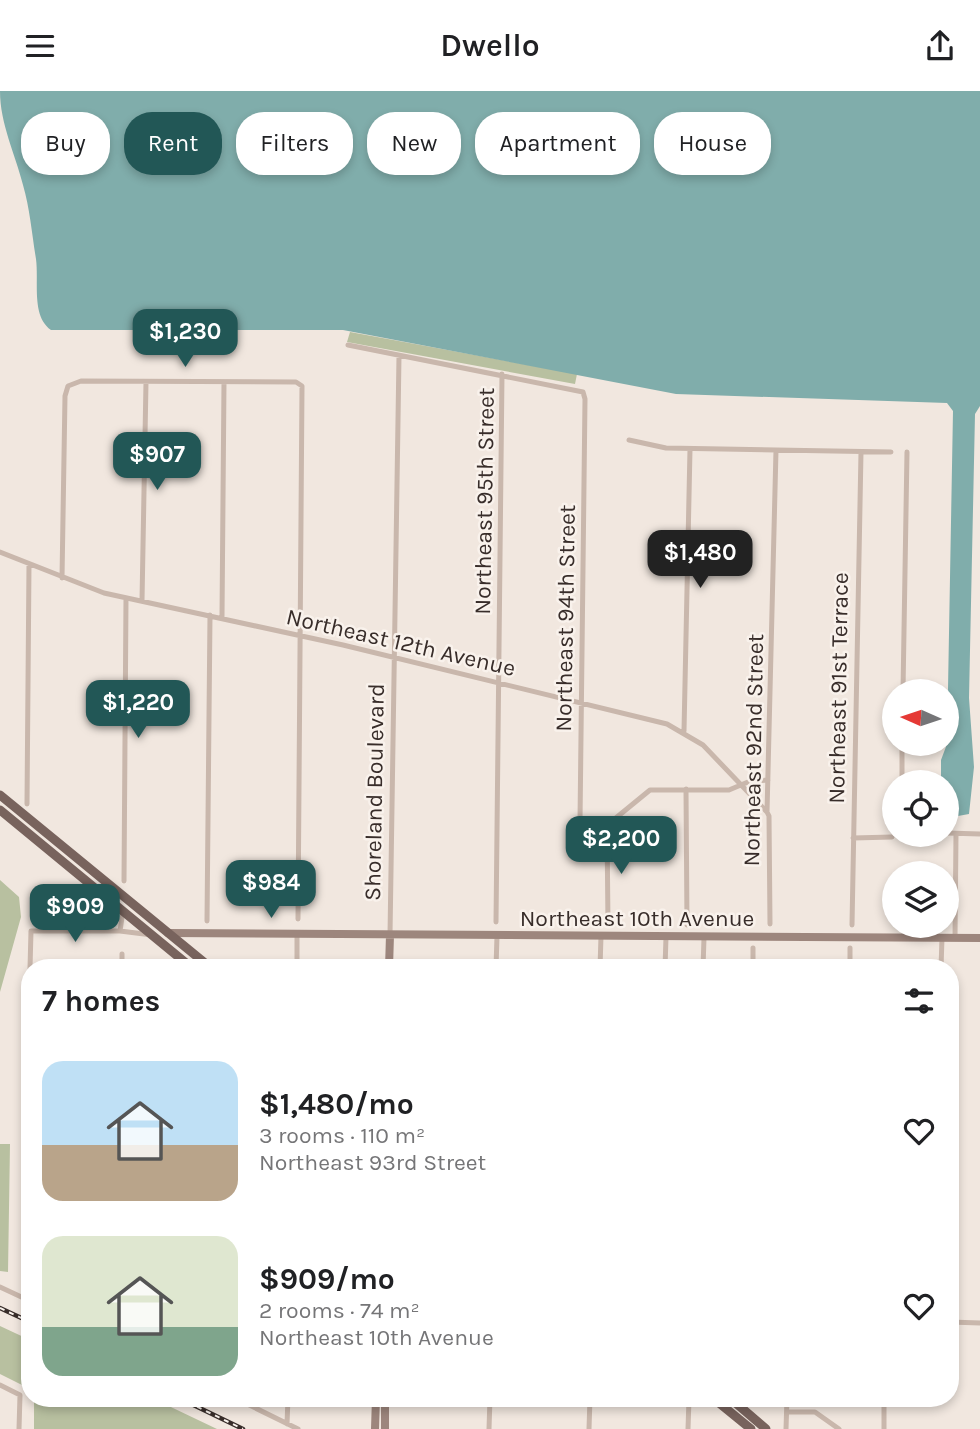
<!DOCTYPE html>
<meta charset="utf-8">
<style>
:root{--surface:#fff;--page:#f6f6f6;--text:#202124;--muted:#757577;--accent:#225756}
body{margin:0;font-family:Karla,sans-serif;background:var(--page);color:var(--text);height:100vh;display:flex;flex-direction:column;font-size:26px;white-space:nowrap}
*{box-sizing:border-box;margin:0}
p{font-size:23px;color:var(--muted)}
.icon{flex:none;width:38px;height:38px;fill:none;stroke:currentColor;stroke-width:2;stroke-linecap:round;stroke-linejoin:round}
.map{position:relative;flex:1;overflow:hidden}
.details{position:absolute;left:21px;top:868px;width:938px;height:448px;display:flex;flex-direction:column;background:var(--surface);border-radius:28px;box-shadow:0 4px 10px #0003}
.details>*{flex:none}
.guide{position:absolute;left:21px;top:21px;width:938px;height:63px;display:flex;gap:14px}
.needle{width:46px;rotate:273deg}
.controls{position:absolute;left:882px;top:588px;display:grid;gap:14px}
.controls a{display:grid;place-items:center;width:77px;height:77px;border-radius:50%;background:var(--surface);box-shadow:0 4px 10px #0003;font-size:35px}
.price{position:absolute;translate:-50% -60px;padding:0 16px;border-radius:14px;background:var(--accent);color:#fff;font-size:23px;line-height:46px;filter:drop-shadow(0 2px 4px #0008)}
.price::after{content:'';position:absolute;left:50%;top:42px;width:21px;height:16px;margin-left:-10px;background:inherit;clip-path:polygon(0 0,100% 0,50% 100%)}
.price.selected{background:#222;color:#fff}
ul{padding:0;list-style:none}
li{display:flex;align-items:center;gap:21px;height:175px;padding:0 21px}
li span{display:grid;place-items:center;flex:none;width:196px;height:140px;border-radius:21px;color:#555}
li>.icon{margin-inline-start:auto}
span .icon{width:84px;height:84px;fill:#fffc;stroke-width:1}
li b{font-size:30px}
h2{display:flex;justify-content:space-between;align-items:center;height:84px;padding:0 21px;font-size:30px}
.pill{padding:0 24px;border-radius:28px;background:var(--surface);box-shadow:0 4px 10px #0003;font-size:24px;line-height:63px}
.pill.selected{background:var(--accent);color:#fff}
header{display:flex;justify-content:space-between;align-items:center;height:91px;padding:0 21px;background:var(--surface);font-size:32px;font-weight:600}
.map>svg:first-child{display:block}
.green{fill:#b8c0a0}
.water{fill:#80adab}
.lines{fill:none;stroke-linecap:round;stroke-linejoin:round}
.street{stroke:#c9b7ac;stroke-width:5}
.secondary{stroke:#9d867d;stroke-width:8}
.primary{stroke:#78635d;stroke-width:9}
.rail-casing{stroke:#382d2a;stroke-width:4.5}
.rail{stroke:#f9f2ec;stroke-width:2;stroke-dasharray:5;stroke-linecap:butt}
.labels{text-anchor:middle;stroke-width:5;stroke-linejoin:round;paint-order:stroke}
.street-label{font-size:23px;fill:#382d2a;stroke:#f9f2ec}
</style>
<header><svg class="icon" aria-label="menu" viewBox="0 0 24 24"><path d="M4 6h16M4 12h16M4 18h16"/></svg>Dwello<svg class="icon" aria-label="share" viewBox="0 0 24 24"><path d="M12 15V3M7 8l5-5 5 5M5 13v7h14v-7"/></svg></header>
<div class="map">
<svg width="980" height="1338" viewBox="0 0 980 1338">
<rect width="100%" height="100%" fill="#f1e7df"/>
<path class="green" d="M350,241L577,283L575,293L347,251Z
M0,789L19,806L21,826L0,901Z
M0,1053H10L8,1181L0,1180Z
M0,1235L30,1249V1298L0,1283Z
M34,1307H152L217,1338H34Z"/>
<path class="water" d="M0,0H980V315L975,323L969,607L974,676L969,723L947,727V691H941V669L947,653L953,320L947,312L676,303L343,239H51C31,225 39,191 36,168C32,144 30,118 23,94C15,62 0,33 0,0Z"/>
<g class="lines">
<path class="street" d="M348,254L583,301L585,308L580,730L584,753L650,699H729L748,691L768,689
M629,349L666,357L891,361
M0,461L104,502L343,554L667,633L703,654L767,721
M62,487L65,305L68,295L81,290L296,291L302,295L298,828
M142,510L146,291
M222,526L224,291
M903,600L907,361
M684,640L690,358
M902,691V653
M686,698L687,834
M27,713L29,473
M607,736L608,834
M947,742L980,743
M853,747L892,746
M124,790L126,507
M207,830L210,524
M496,831L502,283
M770,833L769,725L767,721L776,359
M852,834L861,361
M120,840L123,820
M390,844L399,265
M955,847L956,743
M30,877L31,840H120L152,844
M122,877V863
M297,877V843
M496,877L497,845
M600,877L601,845
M665,877L666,846
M703,877L704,847
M753,877V857
M850,877V857
M941,877L942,847
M0,1196L30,1210
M25,1207L30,892
M950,1231L980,1232
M0,1294L20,1304L19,1338
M235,1307L298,1338
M787,1321H815L839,1338
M287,1333L288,1307
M489,1338L490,1307
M589,1338L590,1307
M688,1338L689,1308
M786,1338L787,1307
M884,1338V1307"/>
<path class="secondary" d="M168,842L980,847
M389,877L390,844
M375,1338L376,1307
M385,1338V1307"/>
<path class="primary" d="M0,704L211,877
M0,719L192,877
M713,1307L751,1338
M730,1307L766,1338"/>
<defs>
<path id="rail" d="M0,1217L30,1231
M179,1307L243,1338"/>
</defs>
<use href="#rail" class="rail-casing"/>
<use href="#rail" class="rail"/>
</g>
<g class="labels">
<g class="street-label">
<text transform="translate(484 410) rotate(-89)" y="8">Northeast 95th Street</text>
<text transform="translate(565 527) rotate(-89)" y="8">Northeast 94th Street</text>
<text transform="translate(401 551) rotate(13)" y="8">Northeast 12th Avenue</text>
<text transform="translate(838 597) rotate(-89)" y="8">Northeast 91st Terrace</text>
<text transform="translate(753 659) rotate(-89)" y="8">Northeast 92nd Street</text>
<text transform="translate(374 701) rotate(-89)" y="8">Shoreland Boulevard</text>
<text x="637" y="835">Northeast 10th Avenue</text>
</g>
</g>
</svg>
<div class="controls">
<a><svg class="needle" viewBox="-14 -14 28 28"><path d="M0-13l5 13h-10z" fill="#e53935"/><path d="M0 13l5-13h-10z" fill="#757577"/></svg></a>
<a><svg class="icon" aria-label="locate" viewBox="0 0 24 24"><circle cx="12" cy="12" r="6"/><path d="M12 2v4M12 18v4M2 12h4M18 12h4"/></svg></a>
<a><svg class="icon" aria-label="layers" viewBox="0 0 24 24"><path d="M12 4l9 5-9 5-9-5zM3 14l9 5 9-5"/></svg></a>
</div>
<b class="price" style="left:185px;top:278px">$1,230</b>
<b class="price" style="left:157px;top:401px">$907</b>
<b class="price selected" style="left:700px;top:499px">$1,480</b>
<b class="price" style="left:138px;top:649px">$1,220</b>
<b class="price" style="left:621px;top:785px">$2,200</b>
<b class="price" style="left:271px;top:829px">$984</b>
<b class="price" style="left:75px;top:853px">$909</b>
<div class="guide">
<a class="pill">Buy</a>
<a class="pill selected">Rent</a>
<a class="pill">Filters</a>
<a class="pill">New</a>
<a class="pill">Apartment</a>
<a class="pill">House</a>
</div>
<section class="details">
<h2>7 homes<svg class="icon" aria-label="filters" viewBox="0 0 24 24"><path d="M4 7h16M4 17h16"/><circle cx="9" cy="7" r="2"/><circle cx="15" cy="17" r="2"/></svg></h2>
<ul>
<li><span style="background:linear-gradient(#bfe0f5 60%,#b9a48a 0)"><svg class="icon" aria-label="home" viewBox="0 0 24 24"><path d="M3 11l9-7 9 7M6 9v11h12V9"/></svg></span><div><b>$1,480/mo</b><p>3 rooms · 110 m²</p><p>Northeast 93rd Street</p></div><svg class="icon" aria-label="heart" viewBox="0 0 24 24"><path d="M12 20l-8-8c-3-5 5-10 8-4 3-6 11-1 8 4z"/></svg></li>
<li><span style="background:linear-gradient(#dfe7d0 65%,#7fa58c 0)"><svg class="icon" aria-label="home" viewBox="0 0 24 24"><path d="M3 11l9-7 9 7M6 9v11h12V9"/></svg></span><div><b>$909/mo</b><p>2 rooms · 74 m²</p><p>Northeast 10th Avenue</p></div><svg class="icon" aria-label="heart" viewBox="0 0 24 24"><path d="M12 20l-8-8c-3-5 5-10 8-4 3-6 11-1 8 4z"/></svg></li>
</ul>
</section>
</div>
